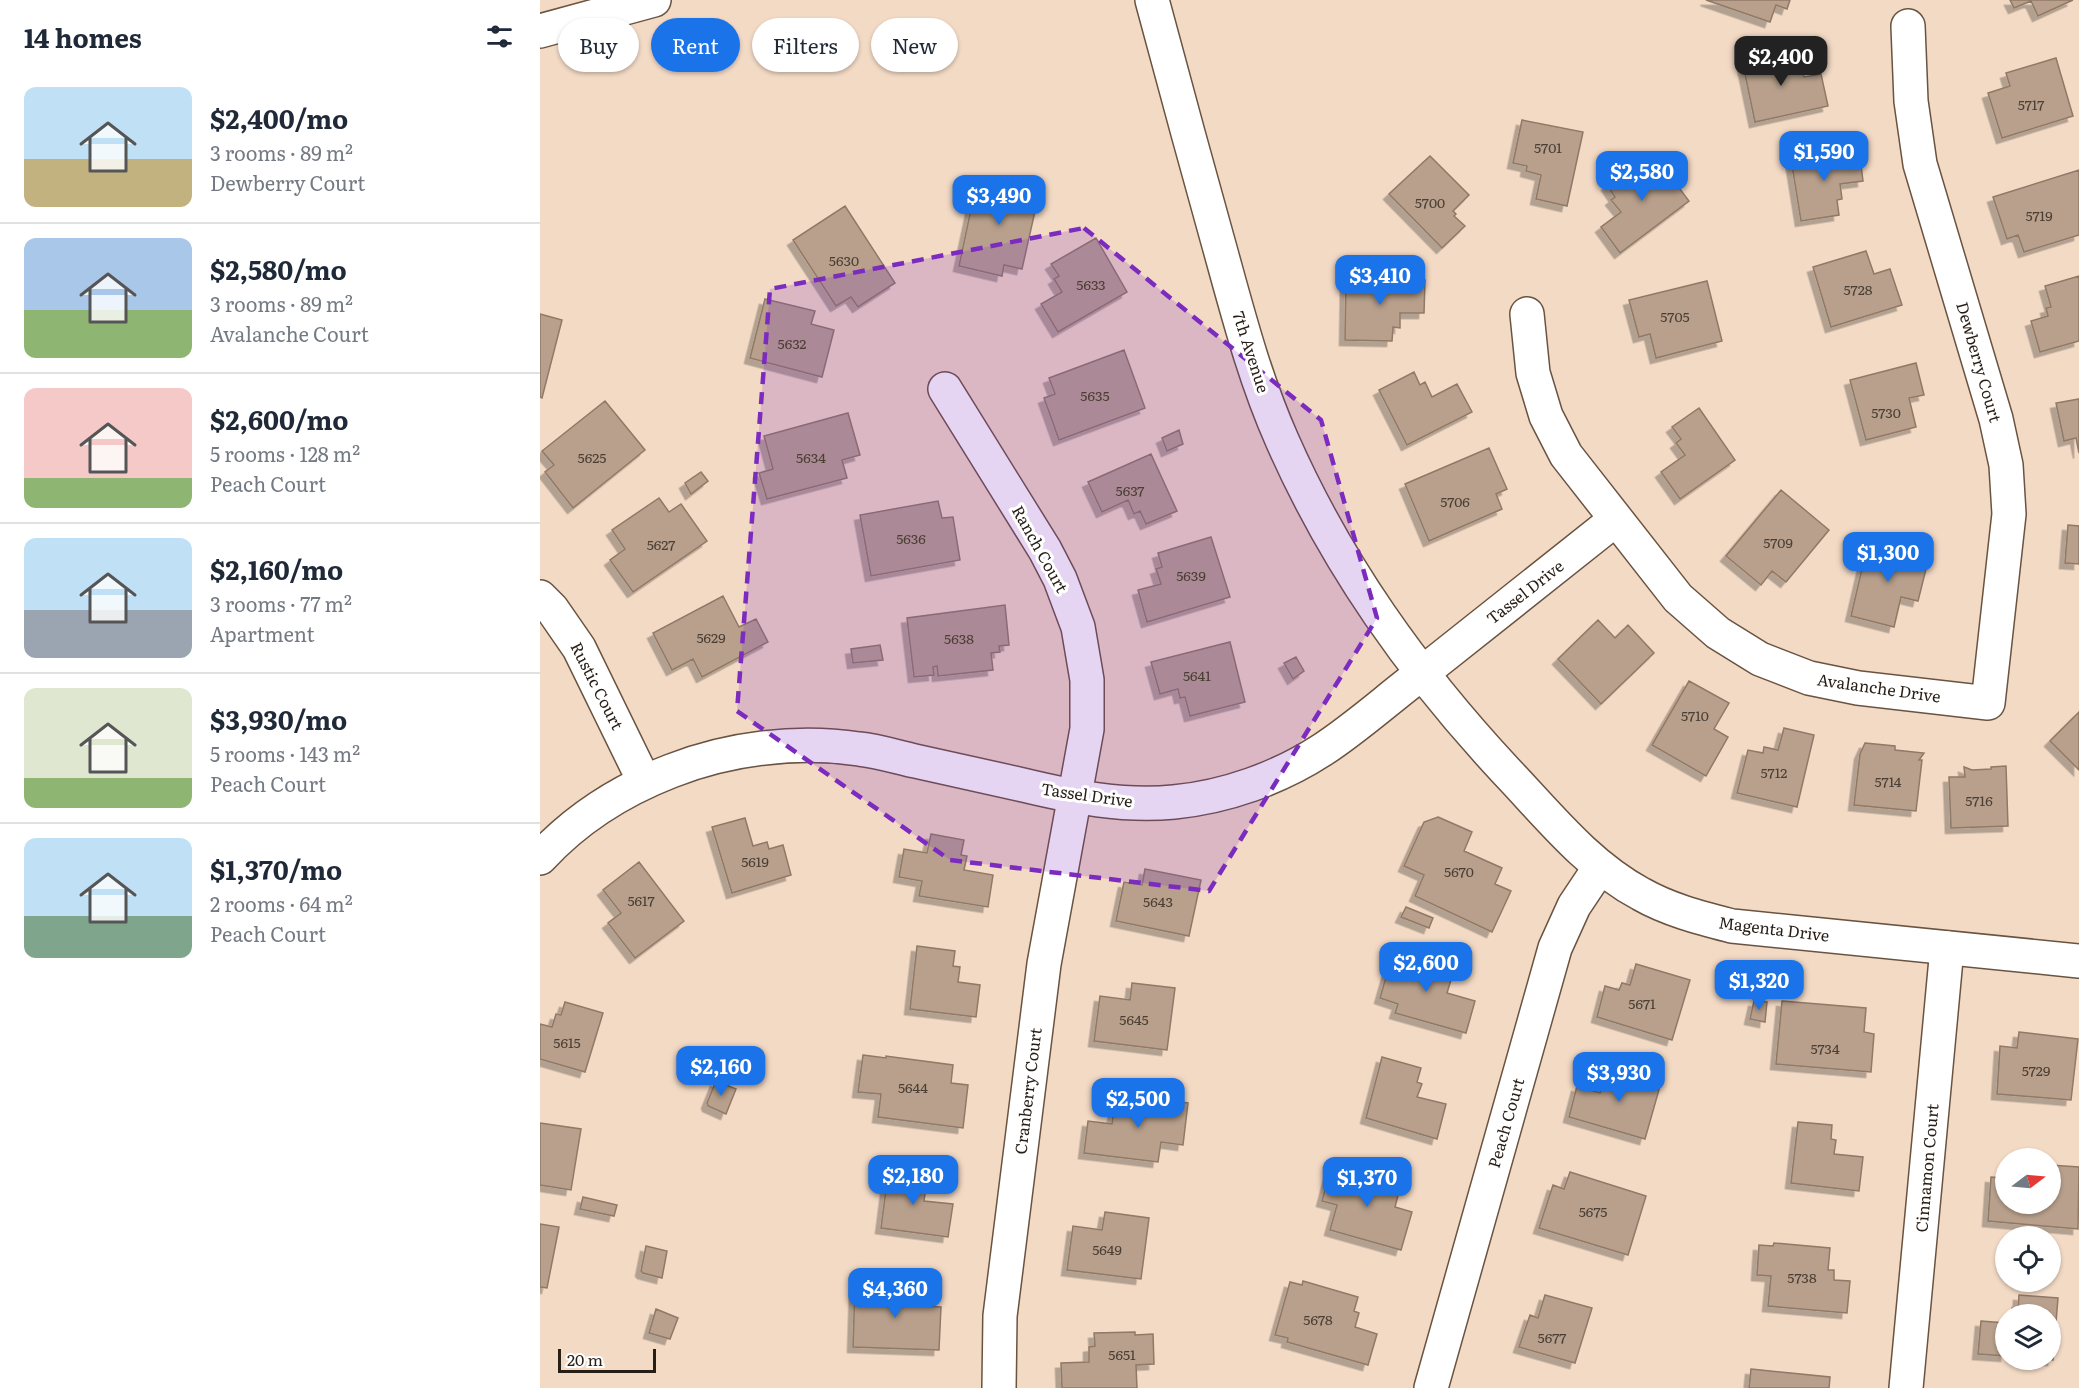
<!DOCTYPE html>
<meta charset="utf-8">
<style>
:root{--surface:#fff;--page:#f2f2f3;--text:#1f2937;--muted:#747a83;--line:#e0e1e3;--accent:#1a73e8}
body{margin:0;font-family:Literata,serif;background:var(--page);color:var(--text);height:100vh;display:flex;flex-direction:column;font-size:22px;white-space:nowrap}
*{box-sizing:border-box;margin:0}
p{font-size:20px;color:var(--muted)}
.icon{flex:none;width:33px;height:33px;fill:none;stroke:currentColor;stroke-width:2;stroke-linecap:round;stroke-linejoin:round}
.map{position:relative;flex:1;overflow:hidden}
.details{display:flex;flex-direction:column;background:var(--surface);width:540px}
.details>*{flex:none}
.hud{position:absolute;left:18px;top:18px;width:570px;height:54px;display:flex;gap:12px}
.needle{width:39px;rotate:74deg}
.tools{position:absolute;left:1455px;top:1148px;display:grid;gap:12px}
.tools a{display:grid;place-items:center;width:66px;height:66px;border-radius:50%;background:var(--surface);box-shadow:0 2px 4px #0004;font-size:30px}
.scale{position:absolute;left:18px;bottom:15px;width:98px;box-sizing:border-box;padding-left:6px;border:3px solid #271e16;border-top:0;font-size:16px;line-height:21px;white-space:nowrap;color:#271e16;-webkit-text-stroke:4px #fff;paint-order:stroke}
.price{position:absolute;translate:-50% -51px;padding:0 14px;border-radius:12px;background:var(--accent);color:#fff;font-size:20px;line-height:39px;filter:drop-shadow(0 2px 3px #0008)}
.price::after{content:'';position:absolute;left:50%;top:36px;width:18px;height:14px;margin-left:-9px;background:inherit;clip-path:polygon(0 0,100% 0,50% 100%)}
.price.on{background:#222;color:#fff}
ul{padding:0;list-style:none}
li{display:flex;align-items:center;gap:18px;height:150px;padding:0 24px}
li+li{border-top:2px solid var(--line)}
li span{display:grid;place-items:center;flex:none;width:168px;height:120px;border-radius:12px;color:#555}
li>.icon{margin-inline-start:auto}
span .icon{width:72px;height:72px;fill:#fffc;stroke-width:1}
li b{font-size:26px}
h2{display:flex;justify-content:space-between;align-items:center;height:72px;padding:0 24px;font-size:26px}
.chip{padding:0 21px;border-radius:27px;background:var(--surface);box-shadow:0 2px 4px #0004;font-size:21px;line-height:54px}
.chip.on{background:var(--accent);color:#fff}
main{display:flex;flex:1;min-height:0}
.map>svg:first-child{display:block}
.building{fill:#b8a08c;stroke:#907966;stroke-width:1.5;filter:url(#shadow)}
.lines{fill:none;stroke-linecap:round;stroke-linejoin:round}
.street-casing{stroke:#695341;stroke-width:36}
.secondary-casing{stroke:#695341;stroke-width:36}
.street{stroke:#fff;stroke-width:33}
.secondary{stroke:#fff;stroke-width:33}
.marked{fill:#7b2cbf;fill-opacity:0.2;stroke:#7b2cbf;stroke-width:4.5;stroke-dasharray:12 8;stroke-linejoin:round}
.labels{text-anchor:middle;stroke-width:6;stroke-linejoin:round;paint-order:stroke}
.number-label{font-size:14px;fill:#4b3e34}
.street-label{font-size:16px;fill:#271e16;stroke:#fff}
</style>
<main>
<section class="details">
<h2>14 homes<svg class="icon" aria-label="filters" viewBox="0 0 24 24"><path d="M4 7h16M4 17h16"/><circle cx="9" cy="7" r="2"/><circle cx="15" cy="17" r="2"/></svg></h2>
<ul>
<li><span style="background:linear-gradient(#bfe0f5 60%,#c2b280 0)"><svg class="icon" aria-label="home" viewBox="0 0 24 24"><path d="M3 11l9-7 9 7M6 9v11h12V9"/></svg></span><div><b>$2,400/mo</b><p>3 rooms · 89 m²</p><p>Dewberry Court</p></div></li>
<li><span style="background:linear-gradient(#a9c7e8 60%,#8fb573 0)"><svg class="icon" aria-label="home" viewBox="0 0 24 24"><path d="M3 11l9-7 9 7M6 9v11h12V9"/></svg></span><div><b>$2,580/mo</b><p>3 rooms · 89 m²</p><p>Avalanche Court</p></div></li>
<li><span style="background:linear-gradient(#f6c9c9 75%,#8fb573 0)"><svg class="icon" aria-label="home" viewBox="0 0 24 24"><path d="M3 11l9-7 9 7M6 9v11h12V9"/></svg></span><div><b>$2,600/mo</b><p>5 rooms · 128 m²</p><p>Peach Court</p></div></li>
<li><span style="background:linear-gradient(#bfe0f5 60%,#9aa5b1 0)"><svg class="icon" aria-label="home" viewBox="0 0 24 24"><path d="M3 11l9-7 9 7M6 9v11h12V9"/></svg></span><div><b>$2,160/mo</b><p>3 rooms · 77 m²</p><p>Apartment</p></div></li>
<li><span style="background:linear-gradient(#dfe7d0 75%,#8fb573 0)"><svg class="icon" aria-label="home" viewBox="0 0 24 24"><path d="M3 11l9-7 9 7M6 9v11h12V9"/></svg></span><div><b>$3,930/mo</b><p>5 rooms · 143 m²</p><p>Peach Court</p></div></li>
<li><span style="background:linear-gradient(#bfe0f5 65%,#7fa58c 0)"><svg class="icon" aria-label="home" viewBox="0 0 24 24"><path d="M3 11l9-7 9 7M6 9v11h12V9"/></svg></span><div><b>$1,370/mo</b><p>2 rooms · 64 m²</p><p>Peach Court</p></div></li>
</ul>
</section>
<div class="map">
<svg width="1539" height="1388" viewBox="0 0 1539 1388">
<defs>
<filter id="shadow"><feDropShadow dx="-5.5" dy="5.5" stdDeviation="0" flood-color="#0004"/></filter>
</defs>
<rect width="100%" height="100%" fill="#f3dac5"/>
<path class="building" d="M1166,0H1250L1247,9L1236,5L1230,22Z
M1470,0H1533L1498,16L1491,1L1474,8Z
M1252,49L1256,70L1262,69L1264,77L1281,74L1288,106L1215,122L1202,60Z
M1516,58L1533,116L1462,138L1448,93L1470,86L1466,73Z
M982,120L1043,132L1027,206L996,199L1001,175L986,171L987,166L973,163Z
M1319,149L1323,181L1300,184L1302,199L1297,200L1299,215L1261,221L1251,159Z
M1112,152L1149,201L1080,253L1061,227L1081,212L1071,200L1075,197L1067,185Z
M890,156L929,195L913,211L916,214L914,216L925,226L902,248L849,194Z
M1539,170V235L1484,252L1478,235L1467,239L1453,197Z
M438,176L500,189L482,269L464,265L462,276L419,266Z
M305,206L355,283L318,307L311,297L296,306L253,240Z
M556,238L587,292L518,332L501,304L522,292L514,279L519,276L511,264Z
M1326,251L1334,274L1350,269L1362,305L1291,327L1273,267Z
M1539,276V341L1500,352L1491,321L1508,316L1506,308L1511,307L1505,286Z
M806,278L885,280L884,313H860V328L853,327L852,341L805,340Z
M1167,281L1182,341L1116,358L1110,334L1099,337L1089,300Z
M225,299L275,311L271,324L294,330L282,377L210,358Z
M0,314L22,320L2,398L0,397Z
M584,350L605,408L519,440L504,398L515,394L509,378Z
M1376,363L1384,395L1369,398L1376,427L1326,440L1310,380Z
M874,372L880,385L885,382L892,397L917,384L932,412L867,445L839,390Z
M1539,399V453L1536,438L1524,441L1516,403Z
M65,401L105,450L33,508L5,472L14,465L2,451Z
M1159,408L1195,460L1140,499L1121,472L1145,455L1136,443L1141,439L1132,427Z
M308,413L320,455L302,460L307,478L227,499L219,473L233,469L224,436Z
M639,430L643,444L627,451L622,438Z
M949,448L967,489L956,494L962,509L889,541L865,484Z
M611,454L637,511L606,524L600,511L594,514L588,500L562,512L548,482Z
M161,472L168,481L151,494L145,483Z
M1241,490L1289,530L1246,582L1232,571L1221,585L1186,556Z
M119,498L129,512L141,504L167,541L93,592L70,560L85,549L72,530Z
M398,501L402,518L413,517L420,560L331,576L320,515Z
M1528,525L1539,526V564L1525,563Z
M671,537L690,597L607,622L598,590L621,584L616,569L622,567L618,553Z
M1328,543L1389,557L1378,601L1361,597L1354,627L1311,616Z
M183,596L199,627L216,619L228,642L162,677L153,659L132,670L113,633Z
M465,605L469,645L459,646L460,652L451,653L453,670L398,676L397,666L393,667L394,675L374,677L367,618Z
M1058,620L1075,638L1088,625L1114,653L1061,704L1018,659Z
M690,642L705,702L650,716L645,697L640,698L638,689L620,694L611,662Z
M340,645L343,660L313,663L311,649Z
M756,657L764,671L753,679L744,663Z
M1149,681L1189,703L1174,729L1188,737L1166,776L1112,745Z
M1539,712V770L1510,741Z
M1244,728L1274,735L1257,807L1197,793L1208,750L1223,753L1224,747L1238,750Z
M1325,743L1355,746V750L1384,753L1379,760H1382L1376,811L1314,805L1320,754Z
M1466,766L1468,826L1411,828L1409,777H1425L1424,767L1432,770L1451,769V767Z
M898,817L932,832L924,851L962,868L955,884L971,891L952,932L875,896L884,875L864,866L884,822Z
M205,818L213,846L227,842L229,849L243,845L251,875L192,893L172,827Z
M391,834L424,840L421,855L427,856L424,870L453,875L448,907L379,896L382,881L359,877L364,849L387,853Z
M99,862L144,921L95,958L68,923L81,913L63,890Z
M605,869L661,880L649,936L576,921L584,882L602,885Z
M866,907L893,918L889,928L861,917Z
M377,946L415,951L413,966L420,967L418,982L440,985L436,1017L370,1009Z
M872,952L910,963L905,978L911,980L907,993L935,1001L926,1033L855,1013L858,1004L840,998L852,956L869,961Z
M1096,964L1150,980L1132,1040L1057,1017L1065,986L1079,990L1082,983L1090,985Z
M592,983L635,988L627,1050L554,1041L560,996L590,1000Z
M1214,1001L1227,1002L1225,1022L1210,1019Z
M1242,1001L1326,1008L1324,1032L1334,1034L1331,1072L1236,1064Z
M25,1002L63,1013L45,1072L0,1059V1024L12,1027L16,1014L21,1015Z
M1479,1032L1538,1039L1531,1100L1457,1094L1460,1046L1477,1048Z
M165,1055L188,1068L182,1079L160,1065Z
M323,1055L346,1058V1056L413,1065L411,1083L428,1085L423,1128L338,1117L341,1094L318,1092Z
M842,1057L881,1068L877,1082L882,1084L877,1097L906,1104L897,1139L826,1118Z
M1073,1066L1122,1079L1105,1139L1029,1117L1037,1086L1060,1093L1064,1079L1069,1080Z
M176,1081L196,1089L186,1114L168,1106L167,1103Z
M581,1095L648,1103L643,1145L621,1142L618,1162L544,1153L548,1121L572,1124L574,1108L580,1109Z
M1258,1122L1292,1125L1291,1139L1296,1140L1294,1154L1323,1157L1319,1191L1251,1183Z
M0,1123L41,1129L31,1190L0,1185Z
M1465,1161L1466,1203H1510V1165L1539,1167L1538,1229L1448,1221L1451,1177L1463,1178Z
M349,1166L382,1170L380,1185L386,1186L384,1201L413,1204L408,1237L341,1228Z
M791,1167L806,1171L807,1169L861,1184L855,1207L872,1212L861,1250L790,1230L797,1205L782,1201Z
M1030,1172L1106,1196L1088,1255L999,1228L1013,1185L1024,1189Z
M43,1197L77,1205L74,1216L40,1209Z
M565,1212L609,1218L601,1279L527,1270L533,1226L562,1230Z
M0,1224L19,1227L7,1288L0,1287Z
M1234,1243L1290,1248L1288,1270H1294V1280L1310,1281L1307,1313L1228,1306L1231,1276L1217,1275L1219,1245L1233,1246Z
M106,1246L127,1251L122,1278L103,1273L101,1271Z
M763,1281L818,1297L814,1311L819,1313L815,1327L837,1334L828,1365L747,1342L748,1338L735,1335L750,1282L762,1285Z
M315,1285L383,1288L382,1306L401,1307L399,1350L313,1347Z
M1005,1295L1052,1308L1035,1363L979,1347L990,1315L998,1318Z
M1479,1295L1518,1298L1513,1360L1500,1359H1510V1314H1471L1472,1308L1478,1309Z
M116,1309L138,1318L130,1339L109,1333Z
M1441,1321L1466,1323V1356L1438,1354Z
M595,1332V1335L613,1334L614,1364L596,1365L597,1388H522L521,1363L549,1362V1347L555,1346L554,1333Z
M1211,1369L1290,1377L1289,1388H1209Z"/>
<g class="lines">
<defs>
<path id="street" d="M0,31L114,0
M987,314L993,373L1006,416L1026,455L1138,598L1178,633L1220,659L1269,678L1318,688L1448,703L1469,514L1466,465L1456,419L1380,164L1371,101L1368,26
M405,389L505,550L520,579L538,627L547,680V729L504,964L460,1316L459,1388
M0,597L12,609L39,648L104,781
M881,674L1075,520
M891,1388L1015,948L1034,906L1060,867
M1366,1388L1407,948"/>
<path id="secondary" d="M612,0C633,79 655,159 677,238C696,306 713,375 742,440C797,565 873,671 966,771C1008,815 1047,865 1101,894C1129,910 1161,918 1192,926L1539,961
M0,858C36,819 82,790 131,771C190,748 256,740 319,749C338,751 357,757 375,761C411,769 447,777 483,785C533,797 583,807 634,802C686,797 739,778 782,750C816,728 849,698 881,674"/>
</defs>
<use href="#street" class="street-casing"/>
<use href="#secondary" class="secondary-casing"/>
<use href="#street" class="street"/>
<use href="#secondary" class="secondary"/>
</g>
<path class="marked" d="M544,228L781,420L837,618L669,891L410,860L197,711L230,289Z"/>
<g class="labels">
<g class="number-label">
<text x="1491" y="110">5717</text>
<text x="1008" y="153">5701</text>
<text x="890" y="208">5700</text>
<text x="1499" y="221">5719</text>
<text x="304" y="266">5630</text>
<text x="551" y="290">5633</text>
<text x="1318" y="295">5728</text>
<text x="1135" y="322">5705</text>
<text x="252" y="349">5632</text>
<text x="555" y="401">5635</text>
<text x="1346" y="418">5730</text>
<text x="52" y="463">5625</text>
<text x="271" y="463">5634</text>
<text x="590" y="496">5637</text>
<text x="915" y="507">5706</text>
<text x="371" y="544">5636</text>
<text x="1238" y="548">5709</text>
<text x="121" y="550">5627</text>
<text x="651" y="581">5639</text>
<text x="171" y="643">5629</text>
<text x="419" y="644">5638</text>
<text x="657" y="681">5641</text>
<text x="1155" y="721">5710</text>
<text x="1234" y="778">5712</text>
<text x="1348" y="787">5714</text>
<text x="1439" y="806">5716</text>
<text x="215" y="867">5619</text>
<text x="919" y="877">5670</text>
<text x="101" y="906">5617</text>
<text x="618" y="907">5643</text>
<text x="1102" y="1009">5671</text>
<text x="594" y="1025">5645</text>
<text x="27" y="1048">5615</text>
<text x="1285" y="1054">5734</text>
<text x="1496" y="1076">5729</text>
<text x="373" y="1093">5644</text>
<text x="1053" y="1217">5675</text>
<text x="567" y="1255">5649</text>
<text x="1262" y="1283">5738</text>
<text x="778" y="1325">5678</text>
<text x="1012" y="1343">5677</text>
<text x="582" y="1360">5651</text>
</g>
<g class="street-label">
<text transform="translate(711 352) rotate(72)" y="6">7th Avenue</text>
<text transform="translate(1439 362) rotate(74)" y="6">Dewberry Court</text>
<text transform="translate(500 549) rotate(61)" y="6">Ranch Court</text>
<text transform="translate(985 592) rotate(-38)" y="6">Tassel Drive</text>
<text transform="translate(57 686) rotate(63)" y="6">Rustic Court</text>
<text transform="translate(1339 688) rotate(8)" y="6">Avalanche Drive</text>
<text transform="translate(547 795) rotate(8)" y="6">Tassel Drive</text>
<text transform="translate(1234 929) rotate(7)" y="6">Magenta Drive</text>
<text transform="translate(488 1091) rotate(-83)" y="6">Cranberry Court</text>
<text transform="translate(966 1123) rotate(-74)" y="6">Peach Court</text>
<text transform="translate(1387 1168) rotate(-85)" y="6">Cinnamon Court</text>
</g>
</g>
</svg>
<div class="tools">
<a><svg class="needle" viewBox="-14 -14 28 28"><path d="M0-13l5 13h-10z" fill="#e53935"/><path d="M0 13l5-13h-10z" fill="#747a83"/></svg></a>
<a><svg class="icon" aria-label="locate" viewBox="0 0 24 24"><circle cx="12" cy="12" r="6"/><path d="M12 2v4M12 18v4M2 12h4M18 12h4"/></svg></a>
<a><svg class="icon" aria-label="layers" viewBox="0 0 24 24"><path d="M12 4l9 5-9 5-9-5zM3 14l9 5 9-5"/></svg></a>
</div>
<div class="scale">20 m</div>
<b class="price on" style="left:1241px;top:87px">$2,400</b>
<b class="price" style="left:1284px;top:182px">$1,590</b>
<b class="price" style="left:1102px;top:202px">$2,580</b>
<b class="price" style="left:459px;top:226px">$3,490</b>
<b class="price" style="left:840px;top:306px">$3,410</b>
<b class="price" style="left:1348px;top:583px">$1,300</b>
<b class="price" style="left:886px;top:993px">$2,600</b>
<b class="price" style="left:1219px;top:1011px">$1,320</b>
<b class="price" style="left:181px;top:1097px">$2,160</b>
<b class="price" style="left:1079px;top:1103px">$3,930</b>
<b class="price" style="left:598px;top:1129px">$2,500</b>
<b class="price" style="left:373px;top:1206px">$2,180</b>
<b class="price" style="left:827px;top:1208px">$1,370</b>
<b class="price" style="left:355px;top:1319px">$4,360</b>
<div class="hud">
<a class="chip">Buy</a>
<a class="chip on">Rent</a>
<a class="chip">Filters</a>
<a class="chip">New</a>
</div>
</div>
</main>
